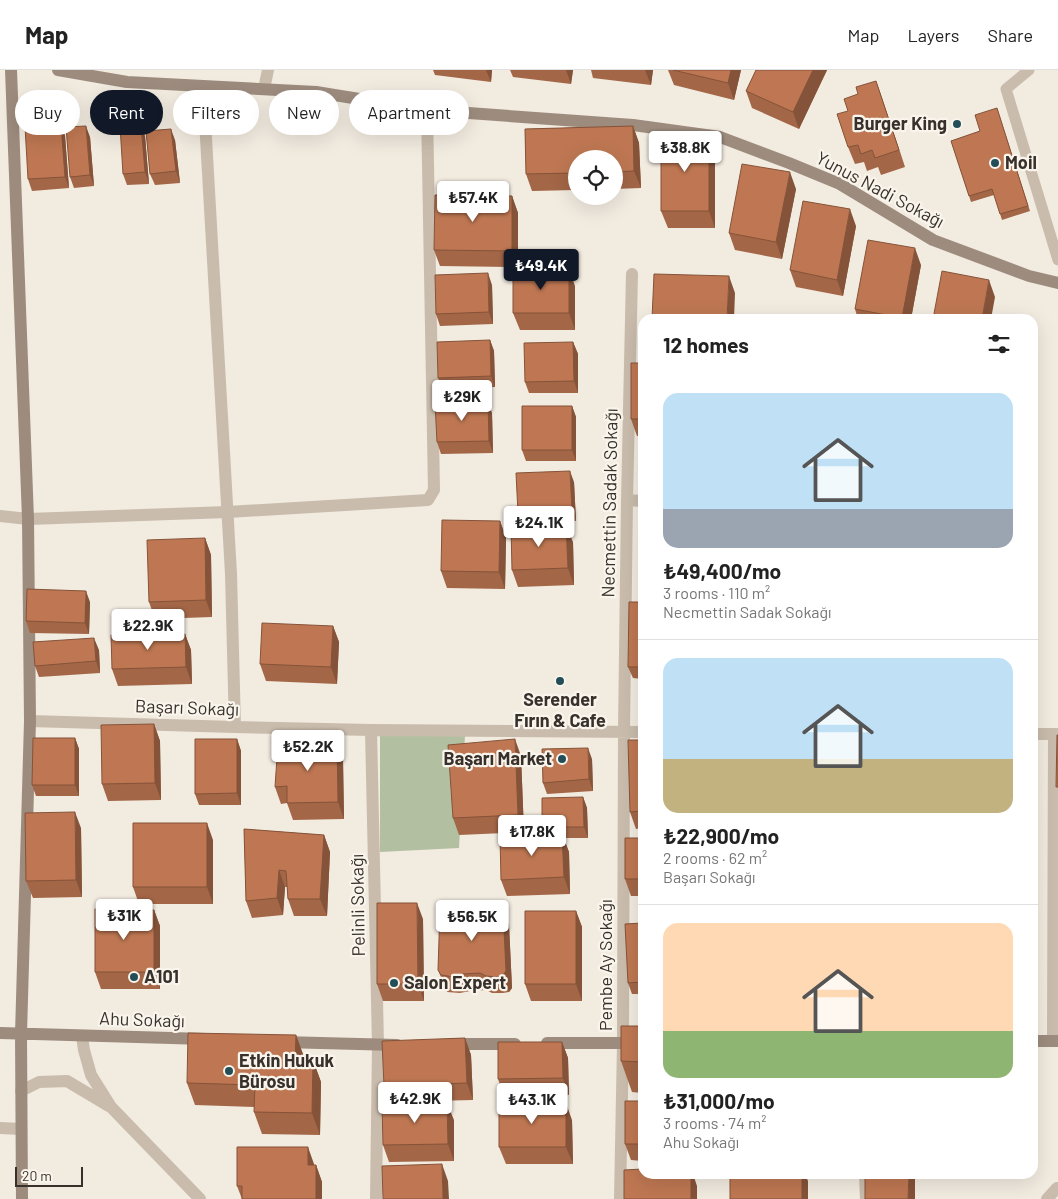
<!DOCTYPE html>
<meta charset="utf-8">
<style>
:root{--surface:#fff;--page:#f2f2f2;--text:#222;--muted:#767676;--line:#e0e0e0;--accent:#111827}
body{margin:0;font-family:Barlow,sans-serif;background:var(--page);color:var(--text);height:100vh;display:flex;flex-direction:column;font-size:19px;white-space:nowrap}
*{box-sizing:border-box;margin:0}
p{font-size:16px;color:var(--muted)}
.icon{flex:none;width:28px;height:28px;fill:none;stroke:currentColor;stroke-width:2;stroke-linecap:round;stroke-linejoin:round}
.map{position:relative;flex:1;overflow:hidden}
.side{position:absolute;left:638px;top:244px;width:400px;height:865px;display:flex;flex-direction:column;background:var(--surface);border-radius:15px;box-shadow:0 5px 20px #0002}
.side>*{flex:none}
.banner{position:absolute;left:15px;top:20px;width:475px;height:45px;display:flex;gap:10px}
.tools{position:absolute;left:568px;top:80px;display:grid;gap:10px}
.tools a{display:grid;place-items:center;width:55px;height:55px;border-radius:50%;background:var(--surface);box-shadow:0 5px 20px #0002;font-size:25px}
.scale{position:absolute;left:15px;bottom:12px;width:68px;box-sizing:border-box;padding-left:5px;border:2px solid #38302b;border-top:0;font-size:14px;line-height:18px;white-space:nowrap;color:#38302b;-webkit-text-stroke:4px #f9f5ec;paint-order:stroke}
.price{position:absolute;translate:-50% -42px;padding:0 11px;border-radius:5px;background:#fff;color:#222;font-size:16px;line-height:32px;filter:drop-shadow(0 1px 2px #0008)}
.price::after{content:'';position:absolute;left:50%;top:30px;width:15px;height:11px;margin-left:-8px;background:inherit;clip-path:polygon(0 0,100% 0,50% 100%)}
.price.selected{background:var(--accent);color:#fff}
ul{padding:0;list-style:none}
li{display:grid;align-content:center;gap:10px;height:265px;padding:0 25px}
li+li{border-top:1px solid var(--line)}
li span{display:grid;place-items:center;height:155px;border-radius:15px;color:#555}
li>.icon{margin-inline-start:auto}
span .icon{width:90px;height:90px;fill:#fffc;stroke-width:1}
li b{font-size:21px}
h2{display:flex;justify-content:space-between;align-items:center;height:60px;padding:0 25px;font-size:21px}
.tag{padding:0 18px;border-radius:22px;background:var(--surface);box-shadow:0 5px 20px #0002;font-size:18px;line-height:45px}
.tag.selected{background:var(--accent);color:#fff}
header{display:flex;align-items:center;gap:30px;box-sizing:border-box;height:70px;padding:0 25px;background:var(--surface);border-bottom:1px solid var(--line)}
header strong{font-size:24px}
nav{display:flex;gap:28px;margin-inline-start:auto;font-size:18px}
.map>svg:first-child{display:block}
.green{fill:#b2c0a1}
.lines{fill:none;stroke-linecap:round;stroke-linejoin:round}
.lane{stroke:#c9bcac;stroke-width:11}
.street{stroke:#c9bcac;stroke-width:12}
.secondary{stroke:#9d8c7e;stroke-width:12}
.wall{fill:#a36647}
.shaded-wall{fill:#855339}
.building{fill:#be7752;stroke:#855339}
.poi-dot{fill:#234e57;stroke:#f9f5ec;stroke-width:2}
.labels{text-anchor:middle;stroke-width:4.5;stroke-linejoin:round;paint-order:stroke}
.poi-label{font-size:18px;font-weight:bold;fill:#38302b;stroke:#f9f5ec;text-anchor:start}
.street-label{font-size:18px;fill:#38302b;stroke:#f9f5ec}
</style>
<header>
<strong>Map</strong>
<nav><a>Map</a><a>Layers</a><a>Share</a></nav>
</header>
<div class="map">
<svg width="1058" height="1129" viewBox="0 0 1058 1129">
<rect width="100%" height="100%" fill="#f2ebe0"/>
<path class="green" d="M380,665H465L459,778L380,782Z"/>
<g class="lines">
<path class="lane" d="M1029,0L1006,19L1058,190"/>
<path class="street" d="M203,16L231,504L235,657
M264,19L268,0
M627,430L642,431
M0,446L28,449L228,442L428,430L434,420L427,40
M30,651L235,657L371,660L642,662
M371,660L378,975L376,1129
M1032,664H1058
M82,966L84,980L91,1005L111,1037L200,1129
M1053,971L1054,664
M21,1021L39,1012L67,1011L109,1036
M0,1058L21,1059
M865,1104L866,1129
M620,1129L623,973L624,661L627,430L632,204
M1047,1129L1057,1118"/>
<path class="secondary" d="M11,0L28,449L30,651L21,964L22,1129
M58,0L127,12L316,22L427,40L633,55L720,67L789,93L840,114L933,170L1029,206L1058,213
M0,963L205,969
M1032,971H1058
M282,972L397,975
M547,973H642
M450,974H515"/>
</g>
<path class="wall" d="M433,0H492L491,12L435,5Z
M510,0H573L571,14L513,7Z
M591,0H653L651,15L593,8Z
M668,0H741L734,30L674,15Z
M756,0H827L799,59L752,38L746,21Z
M876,11L905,97L881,105L878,97L867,101L864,92L855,94L848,77V41L858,24Z
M997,38L1030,141L1002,150L994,125L971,132L951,71L980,61Z
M61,54L65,66L69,118L32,121L28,109Z
M633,56L639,73L641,118L614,119V89H576V120L532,121L526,104L525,59Z
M145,66L149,114L127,115L123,104Z
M90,67L94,116L74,118L70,107Z
M175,70L180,113L155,115L150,104Z
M715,82V158H668L661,141Z
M796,119L782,189L735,180L729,163Z
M512,126L518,143V197L440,196L434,180Z
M856,156L843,226L796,217L790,200Z
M921,195L911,249H858L855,239Z
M492,215L493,254L440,256L436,244Z
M575,216V260H520L513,243Z
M490,270L494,281L495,317L442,319L438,308Z
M573,272L578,284V323H529L525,312Z
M642,293V366H637L631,349Z
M572,336L576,347V391H526L522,380Z
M492,343L493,383L441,384L437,372Z
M574,412L576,451L522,454L518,443Z
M500,451L506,468L505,519L447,518L441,501Z
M205,468L211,485L212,547L155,549L149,532Z
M573,472L574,515L518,517L512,500Z
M90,532L89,564L30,563L26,551Z
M642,532V609L633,608L628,597Z
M333,556L339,572L337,614L266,611L260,594Z
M185,564L191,580L192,614L118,616L112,599Z
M99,580L100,603L39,607L35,596Z
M154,654L160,671L161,730L108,731L102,714Z
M75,668L79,679V726H36L32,715Z
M237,669L241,681V735H199L195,724Z
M642,670V758L636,759L630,742Z
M521,686L524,762L459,765L453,748Z
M343,689L344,749L293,750L287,733L281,734L275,717Z
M592,689L593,721L547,724L543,713Z
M583,727L587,738L588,768H564L569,782L570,824L507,826L501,810L545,766L542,757Z
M81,758L82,827L33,828L26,811Z
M244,759L324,765L330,782L327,846H294L288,829L287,817H285L283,845L252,848L246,831Z
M642,768V826H631L625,809Z
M213,770V834H139L133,817Z
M503,839L509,855L512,918L509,922L503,923H492L486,920L470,921L460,923L447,922L438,900Z
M154,840L160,856V919H101L95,902Z
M576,841L582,857V931H531L525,914Z
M423,849L424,931H383L377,914Z
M642,853V924H632L628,913Z
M642,956V1023L632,1022L621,991Z
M296,965L304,987V990H313L321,1012L320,1065L262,1064L254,1042V1037L195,1035L187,1013Z
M465,968L471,985L473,1030L390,1032L384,1016Z
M562,972L568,988L569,1025L504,1026L498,1009Z
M642,1031V1091L631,1090L625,1074Z
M454,1050V1091L389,1092L383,1075Z
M572,1050L573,1094H506L499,1077Z
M314,1095H316L322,1112V1129H242L237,1116Z"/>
<path class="shaded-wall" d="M486,0H492L491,12Z
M566,0H573L571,14Z
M645,0H653L651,15Z
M731,0H741L734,30L728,13Z
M813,0H827L799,59L793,42Z
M876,11L882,28L905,97L899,80Z
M61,54L65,66L69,118L65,107Z
M141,54L145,66L149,114L145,102Z
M86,56L90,67L94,116L90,105Z
M633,56L639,73L641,118L634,101Z
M171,59L175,70L180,113L176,101Z
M709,65L715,82V158L709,141Z
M790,102L796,119L782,189L776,172Z
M512,126L518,143V197L512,181Z
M850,139L856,156L843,226L837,210Z
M915,178L921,195L911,249H902Z
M569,199L575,216V260L569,243Z
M488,203L492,215L493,254L489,242Z
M729,206L735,223L734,249H727Z
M989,210L995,227L991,249H982Z
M490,270L494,281L495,317L491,306Z
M573,272L578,284V323L574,311Z
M488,332L492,343L493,383L489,371Z
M572,336L576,347V391L572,380Z
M570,401L574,412L576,451L572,440Z
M500,451L506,468L505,519L499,502Z
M566,455L573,472L574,515L568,498Z
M205,468L211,485L212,547L206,530Z
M86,521L90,532L89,564L85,553Z
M333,556L339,572L337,614L331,597Z
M185,564L191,580L192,614L186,597Z
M94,568L99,580L100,603L96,591Z
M154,654L160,671L161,730L155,713Z
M75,668L79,679V726L75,715Z
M237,669L241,681V735L237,723Z
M515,669L521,686L524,762L518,745Z
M337,672L343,689L344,749L338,732Z
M588,678L592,689L593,721L589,709Z
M583,727L587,738L588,768L584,757Z
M75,742L81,758L82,827L76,810Z
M207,753L213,770V834L207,817Z
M324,765L330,782L327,846L320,829Z
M562,765L569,782L570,824L564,807Z
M279,800L285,817L283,845L277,828Z
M417,833L423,849L424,931L418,914Z
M503,839L509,855L512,918L509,922L503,905Z
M154,840L160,856V919L154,902Z
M576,841L582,857V931L576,914Z
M296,965L304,987L303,1012L295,990Z
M465,968L471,985L473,1030L467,1013Z
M562,972L568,988L569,1025L563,1008Z
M313,990L321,1012L320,1065L312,1043Z
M447,1033L454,1050V1091L448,1074Z
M566,1033L572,1050L573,1094L566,1077Z
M308,1077L314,1094V1112L308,1095Z
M442,1094L448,1111L449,1129H443Z
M316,1095L322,1112V1129H316Z
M691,1104H693L697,1116V1129H691Z
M751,1104H754L757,1111L751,1107Z
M802,1104H805L808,1111V1129H802Z
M909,1104H913L915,1108V1129H908Z"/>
<path class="building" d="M673,0H731L728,13Z
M756,0H813L793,42L746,21Z
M876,11L899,80L875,88L872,80L861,84L858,75L848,77L837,44L848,41L844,29L858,24L856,17Z
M997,38L1028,136L1000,144L992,119L969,126L951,71L980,61L975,45Z
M61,54L65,107L28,109L25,56Z
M141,54L145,102L123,104L120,56Z
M86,56L90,105L70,107L66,57Z
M633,56L634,101L614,102V89H576V103L526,104L525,59Z
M171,59L176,101L150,104L146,61Z
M661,65H709V141H661Z
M742,94L790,102L776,172L729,163Z
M435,125L512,126V181L434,180Z
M803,131L850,139L837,210L790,200Z
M868,170L915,178L902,248L855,239Z
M513,199H569V243H513Z
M942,201L989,210L982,249H933Z
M488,203L489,242L436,244L435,205Z
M654,204L729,206L727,249H652Z
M490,270L491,306L438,308L437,272Z
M573,272L574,311L525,312L524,273Z
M631,293H642V349H631Z
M488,332L489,371L437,372L435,333Z
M522,336H572V380H522Z
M570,401L572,440L518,443L516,403Z
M442,450L500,451L499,502L441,501Z
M566,455L568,498L512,500L511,457Z
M205,468L206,530L149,532L147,470Z
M27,519L86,521L85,553L26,551Z
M629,532H642V597H628Z
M262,553L333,556L331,597L260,594Z
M185,564L186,597L112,599L111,565Z
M94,568L96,591L35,596L33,572Z
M154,654L155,713L102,714L101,655Z
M1057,665H1058V717H1056Z
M33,668H75V715H32Z
M195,669H237V723L195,724Z
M515,669L518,745L453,748L448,675Z
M628,670H642V741L630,742Z
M337,672L338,732L287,733V716L275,717L278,673Z
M588,678L589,709L543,713L542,679Z
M583,727L584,757H542V728Z
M75,742L76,810L26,811L25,743Z
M133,753H207V817H133Z
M244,759L324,765L320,829H288L286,801L279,800L277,828L246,831Z
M562,765L564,807L501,810L500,767Z
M625,768H642V809H625Z
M377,833H417L418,914H377Z
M440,838L503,839L506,901L503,905L497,907L486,906L480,903L463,904L454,907L441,905L438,900Z
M95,839L154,840V902H95Z
M525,841H576V914H525Z
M642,853V912L628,913L625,854Z
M621,956H642V992L621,991Z
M188,963L296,965L295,990H313L312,1043L254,1042L255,1015L187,1013Z
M465,968L467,1013L384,1016L382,971Z
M498,972H562L563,1008L498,1009Z
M625,1031H642V1074H625Z
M447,1033L448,1074L383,1075L382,1034Z
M499,1033H566V1077H499Z
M237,1077H308V1095H316V1129H242V1116H237Z
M442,1094L443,1129H383L382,1096Z
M642,1099V1104H691V1129H624V1100Z
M730,1104H751V1107H761V1104H802V1129H730Z
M865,1104H909L908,1129H865Z"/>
<g class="poi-dot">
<circle cx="957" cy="54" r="5"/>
<circle cx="995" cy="93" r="5"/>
<circle cx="560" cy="611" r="5"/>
<circle cx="562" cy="689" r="5"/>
<circle cx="134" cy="907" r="5"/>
<circle cx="394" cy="913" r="5"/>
<circle cx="229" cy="1001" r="5"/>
</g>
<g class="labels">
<g class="poi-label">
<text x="947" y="60" text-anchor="end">Burger King</text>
<text x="1005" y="99">Moil</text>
<text x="560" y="636" text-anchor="middle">Serender<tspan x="560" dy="21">Fırın &amp; Cafe</tspan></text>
<text x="552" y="695" text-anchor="end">Başarı Market</text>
<text x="144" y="913">A101</text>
<text x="404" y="919">Salon Expert</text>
<text x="239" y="997">Etkin Hukuk<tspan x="239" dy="21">Bürosu</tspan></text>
</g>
<g class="street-label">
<text transform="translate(880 120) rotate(28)" y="6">Yunus Nadi Sokağı</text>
<text transform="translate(610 433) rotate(-89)" y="6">Necmettin Sadak Sokağı</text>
<text transform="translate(187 638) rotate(2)" y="6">Başarı Sokağı</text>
<text transform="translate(358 835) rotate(-91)" y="6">Pelinli Sokağı</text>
<text transform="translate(606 895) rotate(-90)" y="6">Pembe Ay Sokağı</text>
<text transform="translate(142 950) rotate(2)" y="6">Ahu Sokağı</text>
</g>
</g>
</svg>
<div class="tools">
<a><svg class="icon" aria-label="locate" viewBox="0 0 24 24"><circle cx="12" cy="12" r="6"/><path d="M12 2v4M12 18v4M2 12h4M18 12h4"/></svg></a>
</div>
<div class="scale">20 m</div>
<b class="price" style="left:685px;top:103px">₺38.8K</b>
<b class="price" style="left:473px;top:153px">₺57.4K</b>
<b class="price selected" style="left:541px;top:221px">₺49.4K</b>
<b class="price" style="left:462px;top:352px">₺29K</b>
<b class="price" style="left:539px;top:478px">₺24.1K</b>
<b class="price" style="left:148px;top:581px">₺22.9K</b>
<b class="price" style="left:308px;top:702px">₺52.2K</b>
<b class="price" style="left:532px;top:787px">₺17.8K</b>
<b class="price" style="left:124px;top:871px">₺31K</b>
<b class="price" style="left:472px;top:872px">₺56.5K</b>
<b class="price" style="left:415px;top:1054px">₺42.9K</b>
<b class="price" style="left:532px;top:1055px">₺43.1K</b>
<div class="banner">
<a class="tag">Buy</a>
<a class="tag selected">Rent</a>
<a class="tag">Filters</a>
<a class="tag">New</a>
<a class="tag">Apartment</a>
</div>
<section class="side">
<h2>12 homes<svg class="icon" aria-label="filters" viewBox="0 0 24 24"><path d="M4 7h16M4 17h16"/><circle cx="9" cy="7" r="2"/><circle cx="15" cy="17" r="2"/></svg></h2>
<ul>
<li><span style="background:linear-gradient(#bfe0f5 75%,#9aa5b1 0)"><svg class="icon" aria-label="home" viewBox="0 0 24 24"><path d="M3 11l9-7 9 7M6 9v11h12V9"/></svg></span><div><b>₺49,400/mo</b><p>3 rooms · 110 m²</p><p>Necmettin Sadak Sokağı</p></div></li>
<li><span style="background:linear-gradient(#bfe0f5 65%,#c2b280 0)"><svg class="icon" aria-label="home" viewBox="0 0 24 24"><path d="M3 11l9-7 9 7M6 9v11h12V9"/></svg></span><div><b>₺22,900/mo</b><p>2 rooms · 62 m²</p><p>Başarı Sokağı</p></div></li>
<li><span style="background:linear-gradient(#ffd9b3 70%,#8fb573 0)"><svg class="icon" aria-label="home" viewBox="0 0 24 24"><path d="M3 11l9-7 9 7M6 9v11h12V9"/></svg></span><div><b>₺31,000/mo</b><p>3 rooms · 74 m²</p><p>Ahu Sokağı</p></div></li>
</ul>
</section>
</div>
